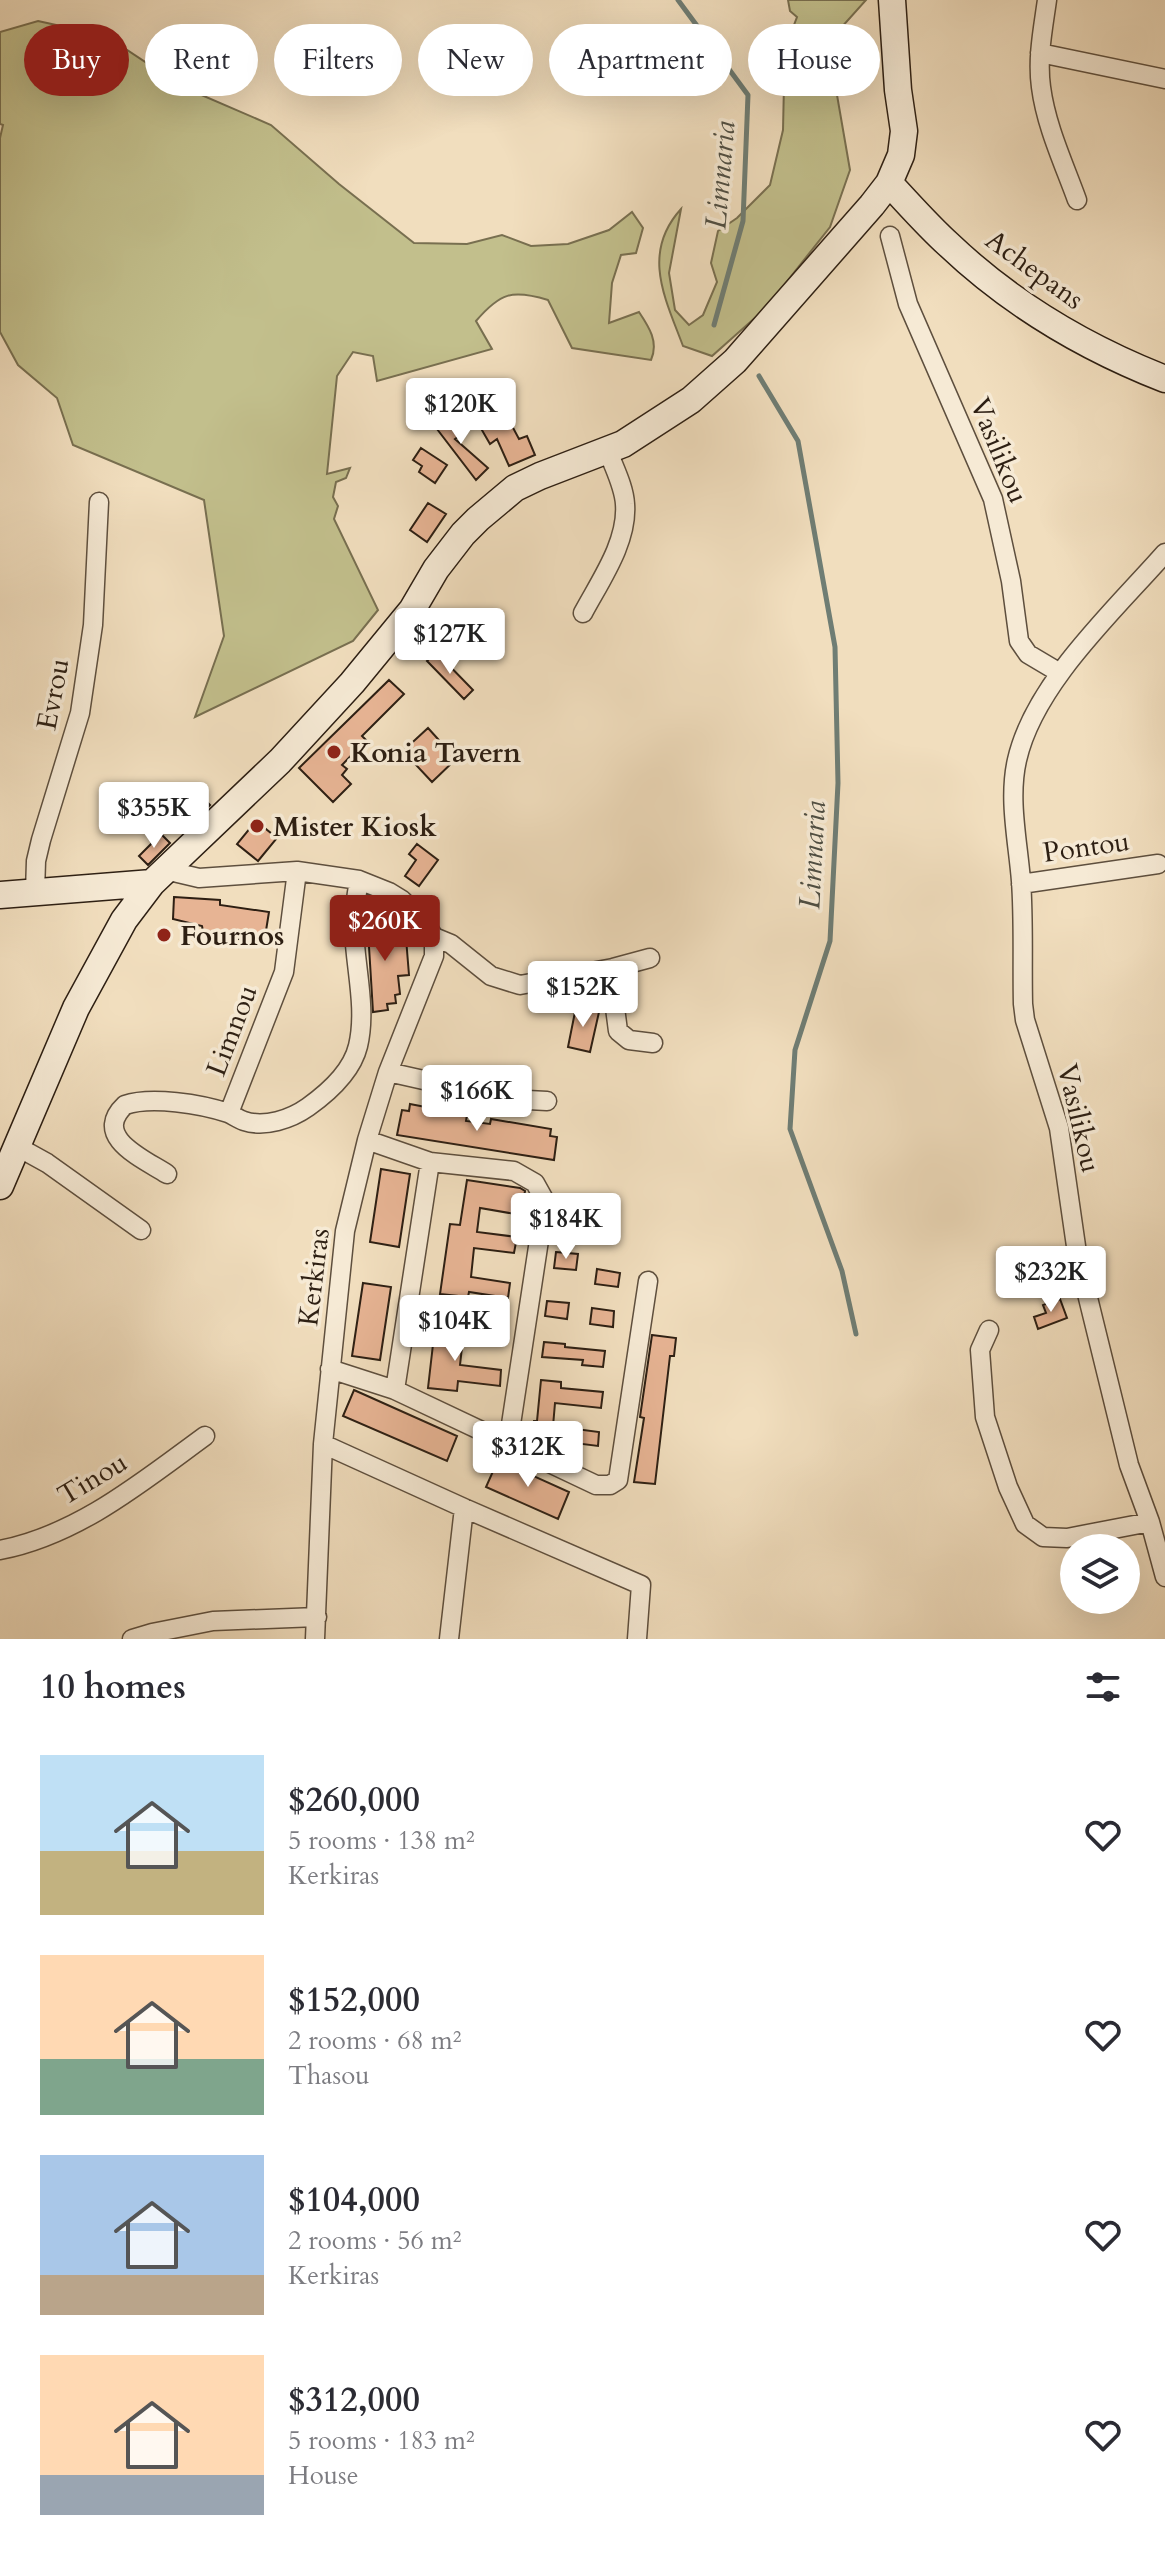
<!DOCTYPE html>
<meta charset="utf-8">
<style>
:root{--surface:#fff;--page:#f7f7f7;--text:#2b2b33;--muted:#7c7c81;--accent:#8f2418}
body{margin:0;font-family:Cardo,serif;background:var(--page);color:var(--text);height:100vh;display:flex;flex-direction:column;font-size:30px;white-space:nowrap}
*{box-sizing:border-box;margin:0}
p{font-size:26px;color:var(--muted)}
.icon{flex:none;width:44px;height:44px;fill:none;stroke:currentColor;stroke-width:2;stroke-linecap:round;stroke-linejoin:round}
.map{position:relative;height:1639px;overflow:hidden}
.details{display:flex;flex-direction:column;background:var(--surface);flex:1}
.details>*{flex:none}
.banner{position:absolute;left:24px;top:24px;width:1118px;height:72px;display:flex;gap:16px}
.tools{position:absolute;left:1060px;top:1534px;display:grid;gap:16px}
.tools a{display:grid;place-items:center;width:80px;height:80px;border-radius:50%;background:var(--surface);box-shadow:0 8px 32px #0002;font-size:40px}
.price{position:absolute;translate:-50% -68px;padding:0 18px;border-radius:8px;background:#fff;color:#222;font-size:26px;line-height:52px;filter:drop-shadow(0 2px 4px #0008)}
.price::after{content:'';position:absolute;left:50%;top:48px;width:24px;height:18px;margin-left:-12px;background:inherit;clip-path:polygon(0 0,100% 0,50% 100%)}
.price.active{background:var(--accent);color:#fff}
ul{padding:0;list-style:none}
li{display:flex;align-items:center;gap:24px;height:200px;padding:0 40px}
li span{display:grid;place-items:center;flex:none;width:224px;height:160px;border-radius:0px;color:#555}
li>.icon{margin-inline-start:auto}
span .icon{width:96px;height:96px;fill:#fffc;stroke-width:1}
li b{font-size:34px}
h2{display:flex;justify-content:space-between;align-items:center;height:96px;padding:0 40px;font-size:34px}
.chip{padding:0 28px;border-radius:36px;background:var(--surface);box-shadow:0 8px 32px #0002;font-size:28px;line-height:72px}
.chip.active{background:var(--accent);color:#fff}
.map>svg:first-child{display:block}
.green{fill:#c2bf8c;stroke:#786f50;stroke-width:2}
.lines{fill:none;stroke-linecap:round;stroke-linejoin:round}
.stream{stroke:#6f7d74;stroke-width:5}
.building{fill:#e7b494;stroke:#2d1f13;stroke-width:2}
.street-casing{stroke:#5e4f3e;stroke-width:21}
.secondary-casing{stroke:#2d1f13;stroke-width:29}
.street{stroke:#f6ead5;stroke-width:18}
.secondary{stroke:#f6ead5;stroke-width:26}
.poi-dot{fill:#8f2418;stroke:#f6ead5;stroke-width:3}
.labels{text-anchor:middle;stroke-width:7;stroke-linejoin:round;paint-order:stroke}
.street-label{font-size:28px;fill:#2d1f13;stroke:#f6ead5}
.poi-label{font-size:28px;font-weight:bold;fill:#2d1f13;stroke:#f6ead5;text-anchor:start}
.water-label{font-size:30px;font-style:italic;fill:#4e4e43;stroke:#f6ead5}
</style>
<div class="map">
<svg width="1165" height="1639" viewBox="0 0 1165 1639">
<rect width="100%" height="100%" fill="#f1debe"/>
<filter id="stains"><feTurbulence type="fractalNoise" baseFrequency=".0025" numOctaves="4"/><feColorMatrix values="0 0 0 0 .2 0 0 0 0 .09 0 0 0 0 .02 0 0 0 .5 -.17"/></filter>
<radialGradient id="worn" r=".72"><stop offset=".6" stop-color="#630" stop-opacity="0"/><stop offset="1" stop-color="#630" stop-opacity=".3"/></radialGradient>
<path class="green" d="M788,0H866L840,29L833,72L850,170L830,227L766,308L712,356L683,346C665,298 641,253 681,209L669,273L675,310L689,325L703,315L717,282L711,263L718,231L737,218L770,185L783,130L784,84L775,59L794,52L789,38L797,17L790,11Z
M38,21L106,36L183,87L271,125L339,184L414,243L467,244L502,235L531,246L568,244L609,230L632,212L643,228L636,253L621,255L612,283L609,323L639,312C649,327 659,342 651,360L572,348L548,300C512,289 500,293 476,321L492,349L377,381L373,356L353,352L337,376L327,474L350,468L346,478L336,482L333,497L338,506L334,519L378,610L353,641L195,717L224,636L204,500L73,445L57,398L18,365L0,332V138L3,125L0,124V32Z"/>
<g class="lines">
<path class="stream" d="M678,0L748,95L743,221L714,325
M759,376L798,441L835,647L838,783L830,941L795,1050L790,1129L842,1271L856,1334"/>
</g>
<path class="building" d="M504,411L519,439L527,436L535,455L509,466L497,439L490,444L479,425Z
M456,415L467,430L455,439L488,468L476,480L437,429Z
M421,448L447,465L435,483L419,472L422,466L413,460Z
M428,503L446,514L427,542L410,530Z
M436,652L473,690L464,699L427,661Z
M389,680L404,694L362,736L366,740L342,765L347,769L342,775L351,784L333,802L299,768Z
M428,728L456,759L432,782L403,751Z
M192,787L210,805L192,823L174,805Z
M256,821L277,838L258,861L237,844Z
M161,834L170,843L148,865L139,856Z
M417,844L438,860L419,886L405,876L416,860L409,854Z
M174,897L220,900V905L269,912L264,943L227,937L228,933L203,931L202,926L173,919Z
M382,913L384,931L392,930L393,939L406,938L409,975L398,976L400,994L395,995L396,1003L387,1004L388,1010L373,1012L367,914Z
M576,1007L599,1012L590,1052L568,1047Z
M410,1104L467,1115L466,1121L490,1124L491,1119L551,1129L550,1136L557,1137L554,1160L397,1135L402,1110L409,1111Z
M381,1169L410,1174L399,1247L370,1242Z
M467,1180L520,1188L525,1191L521,1215L480,1208L477,1232L517,1237L514,1253L474,1248L471,1277L510,1283L508,1298L469,1292L468,1297L440,1294L450,1224L460,1225Z
M556,1252L578,1254L576,1270L554,1268Z
M597,1269L620,1273L618,1287L595,1284Z
M363,1283L391,1287L380,1360L352,1356Z
M1060,1299L1067,1318L1038,1329L1034,1317L1046,1313L1043,1305Z
M547,1301L569,1303L567,1319L545,1316Z
M592,1308L614,1311L613,1327L590,1324Z
M484,1324L507,1326L505,1342L482,1340Z
M435,1327L464,1330L460,1365L501,1370L500,1386L458,1381L457,1391L428,1388Z
M652,1335L676,1338L674,1356H670L655,1484L634,1482L644,1418L640,1417Z
M544,1342L565,1344V1347L605,1351L603,1367L582,1365L583,1360L542,1357Z
M541,1380L561,1382V1388L603,1392L601,1408L555,1403L552,1438L533,1436L534,1421H537Z
M354,1390L457,1436L447,1461L343,1416Z
M576,1429L599,1432L598,1446L574,1443Z
M498,1460L569,1492L558,1519L486,1487Z"/>
<g class="lines">
<defs>
<path id="street" d="M1047,0C1043,29 1037,58 1041,87C1046,126 1064,164 1077,200
M1040,53L1165,79
M890,236L908,304L993,499L1011,581L1019,641L1028,654L1060,673
M1165,553C1114,611 1034,684 1017,760C1008,799 1018,842 1021,881C1024,922 1022,963 1023,1004L1025,1020L1059,1128L1077,1253L1129,1465L1150,1522L1165,1577
M583,613C600,581 628,542 625,504C624,486 614,468 608,451
M165,870L199,878L297,871L359,880L389,892L402,900L424,921L434,937L451,944L491,976L520,985L613,968L650,958
M1021,884L1158,864
M35,892L36,861L41,840L80,713L93,625L99,502
M610,969L618,1031L629,1040L653,1043
M388,1072L508,1099L547,1101
M229,1113L284,972L297,871
M367,1140L430,1162L514,1171L535,1183L545,1201L508,1444
M18,1147L47,1163L141,1230
M167,1174C144,1159 91,1137 125,1105C151,1096 201,1104 228,1113C233,1115 238,1119 244,1121C265,1128 291,1119 308,1107C329,1092 352,1071 358,1046C367,1008 355,967 354,929C354,913 356,897 359,880
M989,1330L980,1350L985,1417L1008,1487L1025,1524L1043,1537L1067,1538L1150,1522
M330,1369L395,1390L596,1485H610L618,1480L648,1281
M395,1390L430,1162
M323,1444L464,1508L641,1585L637,1639
M0,1550C78,1535 142,1482 205,1436
M132,1639L152,1633L213,1621L317,1617
M315,1639L323,1444L345,1231L367,1140L388,1072L434,956V937
M449,1639L464,1508"/>
<path id="secondary" d="M889,183C908,203 927,225 948,244C1010,303 1086,348 1165,379
M0,895L152,883
M0,1186L76,1008L124,920L152,883L280,761L352,683L412,610L436,569L463,534L478,519L515,488L540,476L623,444L691,400L735,361L872,205L889,183L901,155L904,131L898,90L892,0"/>
</defs>
<use href="#street" class="street-casing"/>
<use href="#secondary" class="secondary-casing"/>
<use href="#street" class="street"/>
<use href="#secondary" class="secondary"/>
</g>
<g class="poi-dot">
<circle cx="334" cy="752" r="8"/>
<circle cx="257" cy="826" r="8"/>
<circle cx="164" cy="935" r="8"/>
</g>
<g class="labels">
<g class="street-label">
<text transform="translate(1035 269) rotate(36)" y="10">Achepans</text>
<text transform="translate(1000 450) rotate(68)" y="10">Vasilikou</text>
<text transform="translate(52 694) rotate(-79)" y="10">Evrou</text>
<text transform="translate(1086 846) rotate(-8)" y="10">Pontou</text>
<text transform="translate(231 1030) rotate(-69)" y="10">Limnou</text>
<text transform="translate(1080 1118) rotate(77)" y="10">Vasilikou</text>
<text transform="translate(313 1277) rotate(-83)" y="10">Kerkiras</text>
<text transform="translate(92 1478) rotate(-31)" y="10">Tinou</text>
</g>
<g class="poi-label">
<text x="350" y="762">Konia Tavern</text>
<text x="273" y="836">Mister Kiosk</text>
<text x="180" y="945">Fournos</text>
</g>
<g class="water-label">
<text transform="translate(720 175) rotate(-85)" y="10">Limnaria</text>
<text transform="translate(812 855) rotate(-87)" y="10">Limnaria</text>
</g>
</g>
<rect width="100%" height="100%" filter="url(#stains)"/>
<rect width="100%" height="100%" fill="url(#worn)"/>
</svg>
<div class="tools">
<a><svg class="icon" aria-label="layers" viewBox="0 0 24 24"><path d="M12 4l9 5-9 5-9-5zM3 14l9 5 9-5"/></svg></a>
</div>
<b class="price" style="left:461px;top:446px">$120K</b>
<b class="price" style="left:450px;top:676px">$127K</b>
<b class="price" style="left:154px;top:850px">$355K</b>
<b class="price active" style="left:385px;top:963px">$260K</b>
<b class="price" style="left:583px;top:1029px">$152K</b>
<b class="price" style="left:477px;top:1133px">$166K</b>
<b class="price" style="left:566px;top:1261px">$184K</b>
<b class="price" style="left:1051px;top:1314px">$232K</b>
<b class="price" style="left:455px;top:1363px">$104K</b>
<b class="price" style="left:528px;top:1489px">$312K</b>
<div class="banner">
<a class="chip active">Buy</a>
<a class="chip">Rent</a>
<a class="chip">Filters</a>
<a class="chip">New</a>
<a class="chip">Apartment</a>
<a class="chip">House</a>
</div>
</div>
<section class="details">
<h2>10 homes<svg class="icon" aria-label="filters" viewBox="0 0 24 24"><path d="M4 7h16M4 17h16"/><circle cx="9" cy="7" r="2"/><circle cx="15" cy="17" r="2"/></svg></h2>
<ul>
<li><span style="background:linear-gradient(#bfe0f5 60%,#c2b280 0)"><svg class="icon" aria-label="home" viewBox="0 0 24 24"><path d="M3 11l9-7 9 7M6 9v11h12V9"/></svg></span><div><b>$260,000</b><p>5 rooms · 138 m²</p><p>Kerkiras</p></div><svg class="icon" aria-label="heart" viewBox="0 0 24 24"><path d="M12 20l-8-8c-3-5 5-10 8-4 3-6 11-1 8 4z"/></svg></li>
<li><span style="background:linear-gradient(#ffd9b3 65%,#7fa58c 0)"><svg class="icon" aria-label="home" viewBox="0 0 24 24"><path d="M3 11l9-7 9 7M6 9v11h12V9"/></svg></span><div><b>$152,000</b><p>2 rooms · 68 m²</p><p>Thasou</p></div><svg class="icon" aria-label="heart" viewBox="0 0 24 24"><path d="M12 20l-8-8c-3-5 5-10 8-4 3-6 11-1 8 4z"/></svg></li>
<li><span style="background:linear-gradient(#a9c7e8 75%,#b9a48a 0)"><svg class="icon" aria-label="home" viewBox="0 0 24 24"><path d="M3 11l9-7 9 7M6 9v11h12V9"/></svg></span><div><b>$104,000</b><p>2 rooms · 56 m²</p><p>Kerkiras</p></div><svg class="icon" aria-label="heart" viewBox="0 0 24 24"><path d="M12 20l-8-8c-3-5 5-10 8-4 3-6 11-1 8 4z"/></svg></li>
<li><span style="background:linear-gradient(#ffd9b3 75%,#9aa5b1 0)"><svg class="icon" aria-label="home" viewBox="0 0 24 24"><path d="M3 11l9-7 9 7M6 9v11h12V9"/></svg></span><div><b>$312,000</b><p>5 rooms · 183 m²</p><p>House</p></div><svg class="icon" aria-label="heart" viewBox="0 0 24 24"><path d="M12 20l-8-8c-3-5 5-10 8-4 3-6 11-1 8 4z"/></svg></li>
</ul>
</section>
